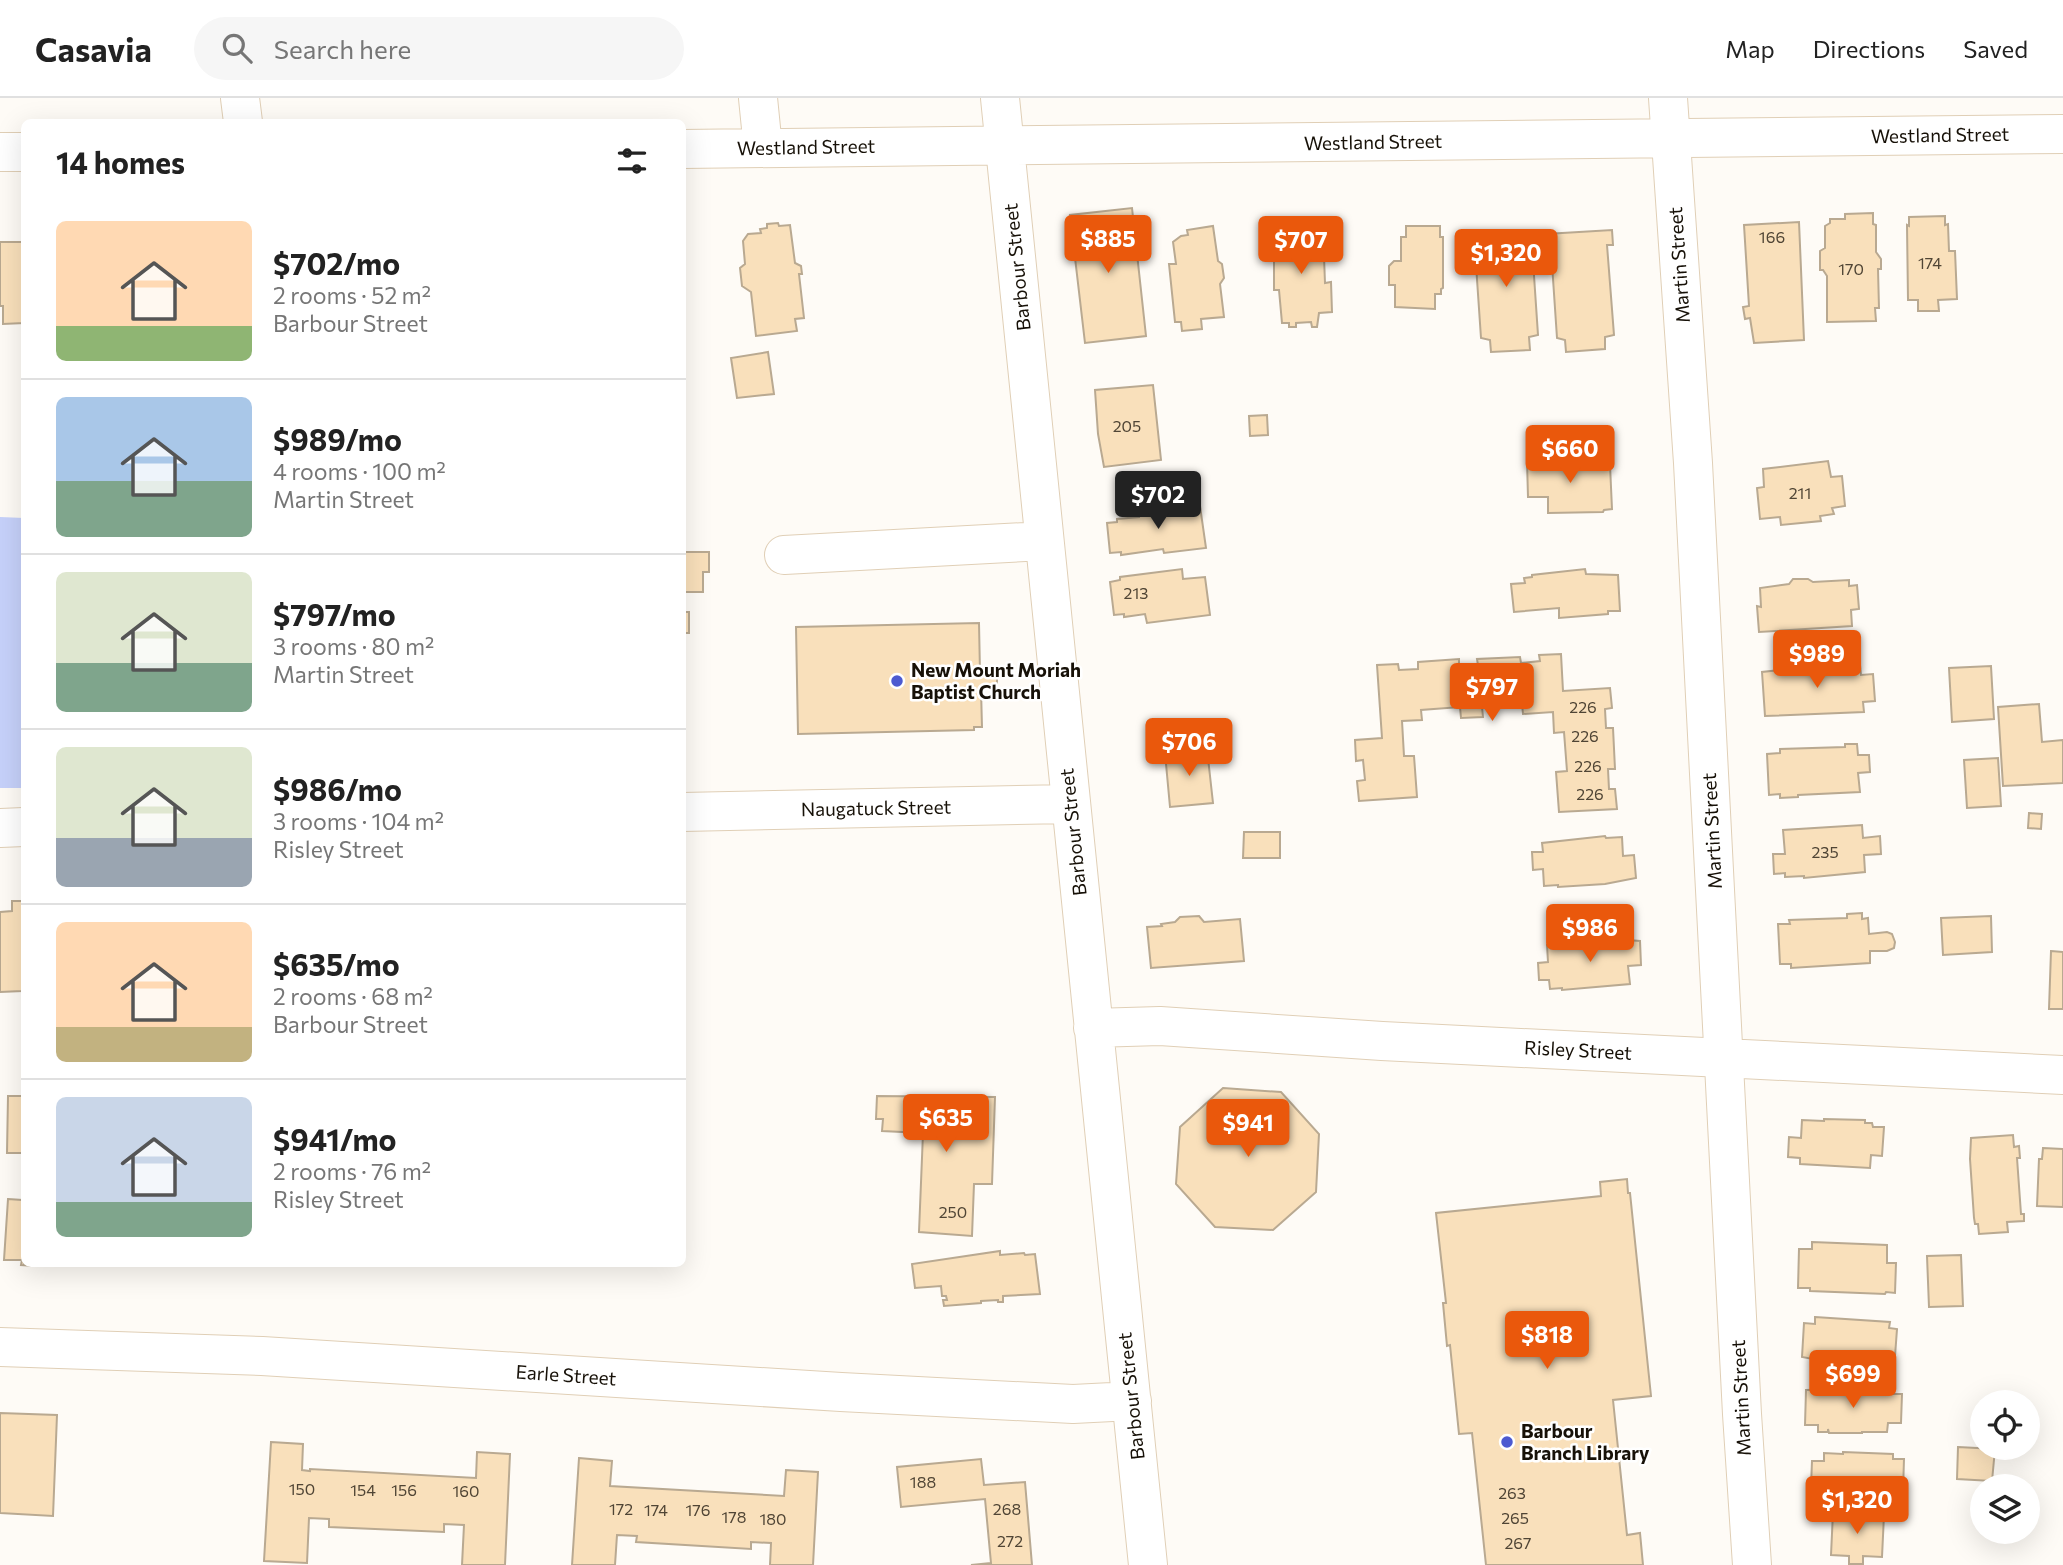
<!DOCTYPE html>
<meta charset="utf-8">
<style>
:root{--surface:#fff;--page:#f6f6f6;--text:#222;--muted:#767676;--line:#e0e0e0;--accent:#ea580c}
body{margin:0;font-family:Commissioner,sans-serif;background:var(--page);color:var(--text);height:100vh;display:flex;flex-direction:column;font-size:26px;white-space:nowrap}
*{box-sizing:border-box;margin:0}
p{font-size:23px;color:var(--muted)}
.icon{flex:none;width:38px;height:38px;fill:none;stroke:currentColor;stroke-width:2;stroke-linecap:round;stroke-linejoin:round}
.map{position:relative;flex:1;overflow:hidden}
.sheet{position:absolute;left:21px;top:21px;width:665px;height:1148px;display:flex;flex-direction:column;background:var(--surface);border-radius:10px;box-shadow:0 7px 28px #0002}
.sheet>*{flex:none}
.controls{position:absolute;left:1970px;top:1292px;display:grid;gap:14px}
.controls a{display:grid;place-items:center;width:70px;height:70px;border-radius:50%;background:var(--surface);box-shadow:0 7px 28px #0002;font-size:35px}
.price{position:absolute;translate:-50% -60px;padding:0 16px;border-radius:7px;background:var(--accent);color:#fff;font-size:23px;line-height:46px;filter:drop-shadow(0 2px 4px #0008)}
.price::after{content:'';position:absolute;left:50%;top:42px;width:21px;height:16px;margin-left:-10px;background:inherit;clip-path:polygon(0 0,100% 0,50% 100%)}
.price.on{background:#222;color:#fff}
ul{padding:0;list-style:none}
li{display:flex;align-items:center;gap:21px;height:175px;padding:0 35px}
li+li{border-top:2px solid var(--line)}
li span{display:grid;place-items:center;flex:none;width:196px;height:140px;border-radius:10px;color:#555}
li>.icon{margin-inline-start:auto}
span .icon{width:84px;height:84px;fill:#fffc;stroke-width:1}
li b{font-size:30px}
h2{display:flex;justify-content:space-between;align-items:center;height:84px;padding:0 35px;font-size:30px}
header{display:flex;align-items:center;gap:42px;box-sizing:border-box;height:98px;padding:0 35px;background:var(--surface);border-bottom:2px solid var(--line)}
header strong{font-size:33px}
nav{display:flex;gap:38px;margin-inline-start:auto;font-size:24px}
.search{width:490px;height:63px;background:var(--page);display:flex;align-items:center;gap:18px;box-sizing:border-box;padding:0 24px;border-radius:38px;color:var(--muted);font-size:26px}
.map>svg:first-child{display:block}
.green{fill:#c6d1fa}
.building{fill:#f9e0bb;stroke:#b9a991;stroke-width:2}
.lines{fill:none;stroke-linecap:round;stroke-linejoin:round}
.minor-casing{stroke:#e0cfb6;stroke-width:40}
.minor{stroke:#fff;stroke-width:38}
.poi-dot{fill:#4d5ad0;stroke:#fff;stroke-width:2.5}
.labels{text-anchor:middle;stroke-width:5;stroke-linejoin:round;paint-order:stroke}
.number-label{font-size:16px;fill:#504535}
.street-label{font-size:19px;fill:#171108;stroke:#fff}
.poi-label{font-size:19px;font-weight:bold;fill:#171108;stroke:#fff;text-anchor:start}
</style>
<header>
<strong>Casavia</strong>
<div class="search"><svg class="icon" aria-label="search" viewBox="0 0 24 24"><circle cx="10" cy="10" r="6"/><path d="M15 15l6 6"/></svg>Search here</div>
<nav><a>Map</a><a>Directions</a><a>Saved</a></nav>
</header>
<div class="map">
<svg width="2063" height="1467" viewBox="0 0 2063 1467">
<rect width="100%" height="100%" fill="#fefbf6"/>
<path class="green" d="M0,419L24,420V690H0Z"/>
<path class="building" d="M1132,110L1146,238L1085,245L1070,117Z
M1873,115V126L1876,127V154L1881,161V171H1878L1879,210H1875L1876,223L1827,224V178L1823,172H1820V153L1825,150V128L1830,125V121H1845V116Z
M1945,118V127L1948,126L1949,153H1955L1957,201L1938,202L1939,213H1918V202H1908L1907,127L1909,128V119Z
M1799,124L1804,242L1754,245L1750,220L1745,221L1743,209L1749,208L1744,127Z
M778,125L779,128L790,127L795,165L801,168L802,176H799L804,220L795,221L797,233L756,238L751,194L742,188L740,170L745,166L743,143L748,136L761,135L760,131L767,130V126Z
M1213,128L1218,163L1222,166L1224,180L1220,186L1224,219L1201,221L1202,231L1182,233L1181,224H1175L1169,166H1176L1173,144L1181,138L1188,137L1187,132Z
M1306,128H1313V132H1323L1325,185L1331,184L1332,214L1319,215L1317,229H1312L1311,224L1296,225V229H1289V225H1282L1279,192H1274V132L1306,131Z
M1406,128H1440V139H1443V190L1441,191V196H1435V211L1395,209V187H1389V168L1394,163H1401V139H1406Z
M1612,132L1613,147H1607L1614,237L1605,239V251L1566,254L1565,242L1557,240L1551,151H1547L1546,136Z
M1536,133L1537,148H1532L1538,237L1529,239L1530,252L1491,254L1490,242L1481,240L1475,152H1472L1471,137Z
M0,144H24V225L3,226V208H0Z
M768,254L774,296L737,300L731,260Z
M1153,287L1161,362L1104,369L1098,336L1095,292Z
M1267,317L1268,337L1250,338L1249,318Z
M1571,359V368L1610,367L1612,411L1604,412L1603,414L1548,415V399H1528L1527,363H1532V360Z
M1828,363L1831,379L1842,378L1845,408L1832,410L1834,416L1820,418L1821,423L1781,427L1780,419L1760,421L1757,390L1764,389L1763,371Z
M1159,407L1160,414L1200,408L1206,450L1164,455L1163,451L1121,457V454L1110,455L1107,425L1117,424V421L1139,419L1138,409Z
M685,454H709V474H703V494H682V456Z
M1182,471L1183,481L1205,479L1210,517L1147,525L1145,516L1124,519V516L1114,517L1110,484L1120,482V479Z
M1585,471L1586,476L1618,477L1620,513H1608V516L1559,520V510L1514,514L1511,486L1525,485L1524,480L1532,479V477Z
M1793,481H1808L1813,484L1849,482V488L1857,487L1859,511L1851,512L1852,528L1759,534L1757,508L1761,509L1760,490L1789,486Z
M682,514H689V535H683L682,554Z
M979,525L980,575H997V591H981L982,629H974V632L798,636L796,529Z
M1561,556L1563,593L1610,590L1612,610L1605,611L1606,630H1613L1615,671H1608L1609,691H1615L1617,711L1559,714L1556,674L1567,673L1564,634L1554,635L1553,614L1523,616L1522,606L1482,609L1483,619L1461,620L1460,609L1421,612L1422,622L1402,623L1404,658H1414L1417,699L1359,703L1357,683L1365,682L1363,662L1356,663L1355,642L1382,640L1377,567L1398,566L1399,572L1418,571V564L1459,561V568L1478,567L1477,561L1520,559L1521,565L1540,563L1539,557Z
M1816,562L1822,568L1860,567L1861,577L1873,576L1875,603L1863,604L1864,614L1765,618L1762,574L1797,570L1802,563Z
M1991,568L1994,621L1952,624L1949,570Z
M2039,606L2042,644L2063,642V685L2003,688L1998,609Z
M1845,646H1857L1858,657H1869L1870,674L1858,675L1860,694L1798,697V699L1780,700V696L1769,697L1767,656L1780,655V651L1845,649Z
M1207,651L1213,705L1170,709L1165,655Z
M1998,660L2001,708L1967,710L1964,662Z
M2029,715L2042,716L2041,731L2028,730Z
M1862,727L1863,740L1880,738L1881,756L1864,757L1865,774L1804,780V778L1785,779V775L1774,776L1773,756H1785L1783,732Z
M1244,734H1280V760H1243Z
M1605,738L1606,740L1622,739L1623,758L1634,757L1636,780L1605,786L1558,789V787L1544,788L1543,771L1533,772L1532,754H1543L1542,745Z
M12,803H24V882H22V893L0,894V814L12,813Z
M1862,815V821L1868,820L1869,836L1887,834L1892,836L1895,844L1894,850L1887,853H1870V865L1791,870V866H1780L1778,826H1790L1789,822L1847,820V816Z
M1199,818L1204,824L1240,821L1244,863L1151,870L1147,829L1162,828L1161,826L1175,824L1180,819Z
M1991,818L1992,854L1943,857L1941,820Z
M1627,842L1640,843L1641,867L1628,868L1630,886L1562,892V890L1550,891L1549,882H1539L1538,865L1548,864L1547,847Z
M2051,853L2063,854V911H2049Z
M1223,990L1281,994L1319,1036L1316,1094L1273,1132L1215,1129L1176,1086L1180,1029Z
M8,998H24V1055H7Z
M877,998L995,999L992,1086H974L972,1138L919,1134L923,1035L882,1033L883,1021H876Z
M1824,1021L1865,1022V1025H1872L1873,1029H1884L1882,1058L1871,1057L1870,1070L1800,1066V1060L1788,1059L1789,1039L1801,1040L1802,1022L1824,1023Z
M2013,1037L2014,1049L2019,1048L2020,1060H2017L2021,1116H2024V1123L2007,1124L2008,1134L1979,1136L1978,1126H1975L1974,1120L1970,1061L1971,1040Z
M2043,1050L2063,1051V1109L2037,1108L2039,1061H2042Z
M1627,1081L1628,1095H1630L1651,1298L1613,1302L1627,1437L1640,1435L1643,1467H1486L1472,1335L1459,1336L1450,1247L1447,1248L1443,1205H1446L1436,1115L1601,1098L1600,1084Z
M8,1101L22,1102L24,1166H35V1168L21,1167L22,1162H4Z
M1812,1144L1887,1147V1165H1896L1895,1195L1886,1194L1885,1196L1810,1193V1190H1798L1799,1151H1812Z
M1000,1153V1157L1024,1155L1025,1157L1035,1156L1040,1196L1003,1198V1204H998V1202L981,1203V1205L944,1208L943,1202H947L946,1198H942L941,1188L915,1190L912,1166Z
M1961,1157L1963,1208L1929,1209L1927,1158Z
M1815,1219L1890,1224L1889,1230L1897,1231L1895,1258H1884L1883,1266H1864V1268L1824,1266V1263L1802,1259L1804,1225L1815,1226Z
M1841,1288L1882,1289L1881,1293H1890V1296H1902L1901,1325H1888L1887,1334H1862V1335H1829L1828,1331V1334H1818V1327H1805L1806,1292L1841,1291Z
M0,1315L57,1317L53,1418L0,1415Z
M271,1344L303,1346L302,1372L310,1373V1371L476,1380L477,1354L510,1356L505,1467H462L464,1427L444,1426V1434L329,1429V1421L309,1420L307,1465L264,1463Z
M1958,1349L1995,1351L1992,1383L1957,1381Z
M1843,1354L1893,1356V1361H1904L1903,1393L1892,1392V1400L1874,1399L1873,1402L1832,1400L1833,1397L1823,1396V1389H1811L1812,1363H1824V1355L1843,1356Z
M579,1360L612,1363L610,1388L784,1398L786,1372L818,1374L813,1467H770L771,1445L751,1444V1451L636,1444L637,1438L617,1437L615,1467H572Z
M981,1361L984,1387L1025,1384L1032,1467H971L991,1465L985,1401L901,1409L897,1369Z
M1833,1414L1884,1417L1882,1459L1863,1458V1466H1849V1458L1831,1457Z"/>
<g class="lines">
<defs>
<path id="minor" d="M240,0L243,24
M758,0L763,50
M1000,0L1148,1467
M1668,0L1693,365L1742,1316L1752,1467
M682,51L2063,36
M0,54H24
M784,457L1044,443
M682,714L1070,706
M0,730L24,729
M1093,930L1160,928L1382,943L2063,977
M0,1249L262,1258L841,1294L1073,1306L1132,1303"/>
</defs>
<use href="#minor" class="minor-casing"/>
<use href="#minor" class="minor"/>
</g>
<g class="poi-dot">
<circle cx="897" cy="583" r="7"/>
<circle cx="1507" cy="1344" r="7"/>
</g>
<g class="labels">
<g class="number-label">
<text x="1772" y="145">166</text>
<text x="1930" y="171">174</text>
<text x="1851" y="177">170</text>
<text x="1127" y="334">205</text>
<text x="1800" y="401">211</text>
<text x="1136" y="501">213</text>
<text x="1583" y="615">226</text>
<text x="1585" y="644">226</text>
<text x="1588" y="674">226</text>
<text x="1590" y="702">226</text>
<text x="1825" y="760">235</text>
<text x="953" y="1120">250</text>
<text x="923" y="1390">188</text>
<text x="302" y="1397">150</text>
<text x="363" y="1398">154</text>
<text x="404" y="1398">156</text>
<text x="466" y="1399">160</text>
<text x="1512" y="1401">263</text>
<text x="621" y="1417">172</text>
<text x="1007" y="1417">268</text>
<text x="656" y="1418">174</text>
<text x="698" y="1418">176</text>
<text x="734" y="1425">178</text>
<text x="1515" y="1426">265</text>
<text x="773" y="1427">180</text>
<text x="1010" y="1449">272</text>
<text x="1518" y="1451">267</text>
</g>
<g class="street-label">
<text transform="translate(1940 37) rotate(-1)" y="7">Westland Street</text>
<text transform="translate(1373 44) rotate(-1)" y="7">Westland Street</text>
<text transform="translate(806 49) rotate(-1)" y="7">Westland Street</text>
<text transform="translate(1679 167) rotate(-94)" y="7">Martin Street</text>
<text transform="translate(1017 169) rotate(-96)" y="7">Barbour Street</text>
<text transform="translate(876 710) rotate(-1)" y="7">Naugatuck Street</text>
<text transform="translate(1712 733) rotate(-93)" y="7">Martin Street</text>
<text transform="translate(1073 734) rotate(-96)" y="7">Barbour Street</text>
<text transform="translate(1578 952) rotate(3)" y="7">Risley Street</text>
<text transform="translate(566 1277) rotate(4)" y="7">Earle Street</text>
<text transform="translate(1131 1298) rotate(-96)" y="7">Barbour Street</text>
<text transform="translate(1741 1300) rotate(-93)" y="7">Martin Street</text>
</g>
<g class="poi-label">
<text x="911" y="579">New Mount Moriah<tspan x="911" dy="22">Baptist Church</tspan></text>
<text x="1521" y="1340">Barbour<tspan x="1521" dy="22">Branch Library</tspan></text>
</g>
</g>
</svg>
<div class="controls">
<a><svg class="icon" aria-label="locate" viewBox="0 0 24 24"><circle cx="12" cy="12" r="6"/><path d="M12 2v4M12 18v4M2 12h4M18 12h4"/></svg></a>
<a><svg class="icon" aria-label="layers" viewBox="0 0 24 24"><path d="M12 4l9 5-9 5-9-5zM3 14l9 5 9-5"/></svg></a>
</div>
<b class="price" style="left:1108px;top:177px">$885</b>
<b class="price" style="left:1301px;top:178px">$707</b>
<b class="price" style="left:1506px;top:191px">$1,320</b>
<b class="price" style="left:1570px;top:387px">$660</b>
<b class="price on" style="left:1158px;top:433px">$702</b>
<b class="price" style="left:1817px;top:592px">$989</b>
<b class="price" style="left:1492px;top:625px">$797</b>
<b class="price" style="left:1189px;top:680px">$706</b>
<b class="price" style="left:1590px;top:866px">$986</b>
<b class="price" style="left:946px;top:1056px">$635</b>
<b class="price" style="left:1248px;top:1061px">$941</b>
<b class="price" style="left:1547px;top:1273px">$818</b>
<b class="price" style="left:1853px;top:1312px">$699</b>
<b class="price" style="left:1857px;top:1438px">$1,320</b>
<section class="sheet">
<h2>14 homes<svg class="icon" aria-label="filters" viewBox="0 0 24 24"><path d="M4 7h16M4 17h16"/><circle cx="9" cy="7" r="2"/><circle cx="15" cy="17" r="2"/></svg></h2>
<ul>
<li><span style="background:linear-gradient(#ffd9b3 75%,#8fb573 0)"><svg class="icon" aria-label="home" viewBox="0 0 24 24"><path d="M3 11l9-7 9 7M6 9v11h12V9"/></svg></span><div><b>$702/mo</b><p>2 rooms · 52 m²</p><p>Barbour Street</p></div></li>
<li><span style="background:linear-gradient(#a9c7e8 60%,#7fa58c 0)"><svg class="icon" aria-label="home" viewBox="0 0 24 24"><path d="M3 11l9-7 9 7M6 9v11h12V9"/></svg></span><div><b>$989/mo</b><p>4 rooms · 100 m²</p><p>Martin Street</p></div></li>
<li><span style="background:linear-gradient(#dfe7d0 65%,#7fa58c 0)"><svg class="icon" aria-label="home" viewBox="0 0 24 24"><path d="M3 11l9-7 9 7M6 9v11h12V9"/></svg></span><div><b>$797/mo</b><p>3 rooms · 80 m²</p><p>Martin Street</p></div></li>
<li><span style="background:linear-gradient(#dfe7d0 65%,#9aa5b1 0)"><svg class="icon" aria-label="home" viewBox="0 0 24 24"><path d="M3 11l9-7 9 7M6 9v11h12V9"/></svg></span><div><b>$986/mo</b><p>3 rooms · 104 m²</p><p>Risley Street</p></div></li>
<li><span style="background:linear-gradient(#ffd9b3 75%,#c2b280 0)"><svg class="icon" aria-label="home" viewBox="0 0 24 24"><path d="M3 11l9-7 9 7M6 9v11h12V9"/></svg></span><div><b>$635/mo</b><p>2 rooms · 68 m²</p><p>Barbour Street</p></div></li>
<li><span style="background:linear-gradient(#c9d6e8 75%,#7fa58c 0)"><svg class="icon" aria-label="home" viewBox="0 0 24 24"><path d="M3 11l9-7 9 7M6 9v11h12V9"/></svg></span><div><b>$941/mo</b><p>2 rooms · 76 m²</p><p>Risley Street</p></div></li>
</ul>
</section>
</div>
